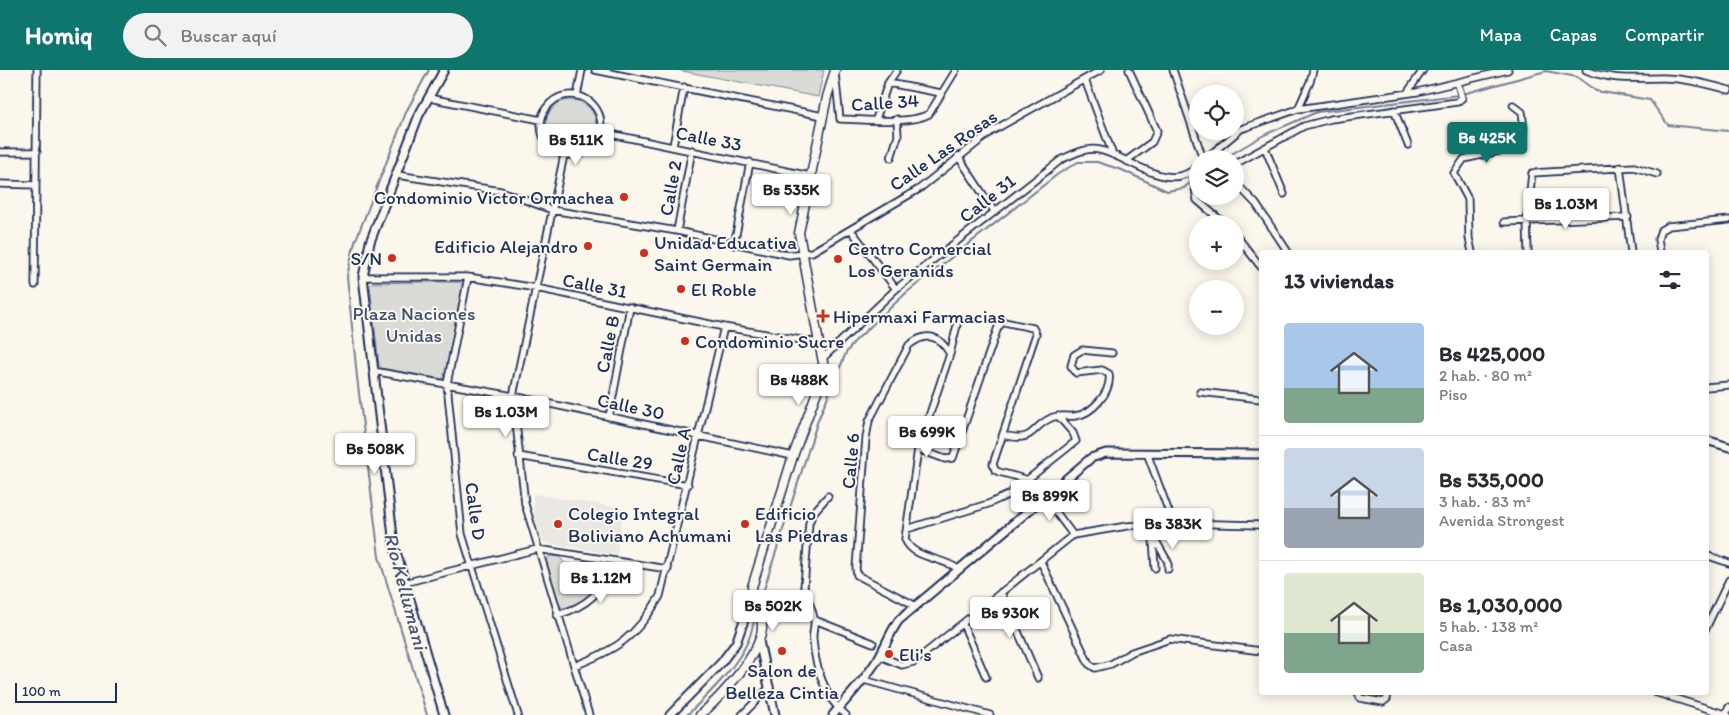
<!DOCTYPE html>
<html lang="es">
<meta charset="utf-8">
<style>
:root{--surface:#fff;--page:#f2f2f3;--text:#2b2b33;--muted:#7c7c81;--line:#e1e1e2;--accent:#0f766e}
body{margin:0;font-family:Itim,sans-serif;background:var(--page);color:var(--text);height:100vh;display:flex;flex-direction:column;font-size:19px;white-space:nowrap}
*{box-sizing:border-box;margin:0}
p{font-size:16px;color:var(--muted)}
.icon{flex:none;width:28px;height:28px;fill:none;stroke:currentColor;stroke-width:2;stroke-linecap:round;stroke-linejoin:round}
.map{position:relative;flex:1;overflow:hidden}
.drawer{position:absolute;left:1259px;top:180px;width:450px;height:445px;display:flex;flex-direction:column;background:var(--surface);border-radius:5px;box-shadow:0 2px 12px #0003}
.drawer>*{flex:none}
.tools{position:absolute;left:1189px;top:15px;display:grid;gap:10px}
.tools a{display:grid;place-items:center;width:55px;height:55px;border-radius:50%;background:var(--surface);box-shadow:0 2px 12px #0003;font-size:25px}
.scale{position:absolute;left:15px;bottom:12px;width:102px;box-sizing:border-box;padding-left:5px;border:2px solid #1b2f5e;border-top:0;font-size:14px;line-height:18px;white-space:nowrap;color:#1b2f5e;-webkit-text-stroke:4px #fbf7ec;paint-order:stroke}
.price{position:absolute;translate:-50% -42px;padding:0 11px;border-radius:5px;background:#fff;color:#222;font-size:16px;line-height:32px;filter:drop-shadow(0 1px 2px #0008)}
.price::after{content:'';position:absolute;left:50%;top:30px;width:15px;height:11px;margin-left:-8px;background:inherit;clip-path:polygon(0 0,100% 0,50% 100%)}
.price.on{background:var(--accent);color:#fff}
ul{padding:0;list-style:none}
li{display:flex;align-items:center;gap:15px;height:125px;padding:0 25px}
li+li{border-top:1px solid var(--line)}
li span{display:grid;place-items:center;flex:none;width:140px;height:100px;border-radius:5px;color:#555}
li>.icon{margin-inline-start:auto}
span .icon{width:60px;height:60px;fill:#fffc;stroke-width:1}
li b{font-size:21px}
h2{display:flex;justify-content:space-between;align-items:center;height:60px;padding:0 25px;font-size:21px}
header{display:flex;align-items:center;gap:30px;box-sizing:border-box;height:70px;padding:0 25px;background:var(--accent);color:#fff}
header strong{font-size:24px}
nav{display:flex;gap:28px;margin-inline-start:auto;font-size:18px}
.search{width:350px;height:45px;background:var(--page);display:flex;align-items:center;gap:12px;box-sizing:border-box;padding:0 18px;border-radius:28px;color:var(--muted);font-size:19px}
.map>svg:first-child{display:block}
.built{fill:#eae8e2}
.green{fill:#dadad7;stroke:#7a849a}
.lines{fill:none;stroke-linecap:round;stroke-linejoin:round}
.stream{stroke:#747e96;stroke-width:2}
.minor-casing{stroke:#1b2f5e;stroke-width:9}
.tertiary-casing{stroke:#1b2f5e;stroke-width:11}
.secondary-casing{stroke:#1b2f5e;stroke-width:11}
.minor{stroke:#fbf7ec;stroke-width:5.5}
.tertiary{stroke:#fbf7ec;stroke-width:7}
.secondary{stroke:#fbf7ec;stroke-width:8}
.poi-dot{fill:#c8321e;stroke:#fbf7ec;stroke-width:2}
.labels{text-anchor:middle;stroke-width:4;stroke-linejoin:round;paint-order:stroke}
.street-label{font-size:19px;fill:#1b2f5e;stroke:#fbf7ec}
.poi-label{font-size:19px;fill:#1b2f5e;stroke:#fbf7ec;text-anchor:start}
.park-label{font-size:19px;fill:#415176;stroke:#fbf7ec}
.water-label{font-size:20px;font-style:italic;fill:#47577a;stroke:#fbf7ec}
</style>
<header>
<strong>Homiq</strong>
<div class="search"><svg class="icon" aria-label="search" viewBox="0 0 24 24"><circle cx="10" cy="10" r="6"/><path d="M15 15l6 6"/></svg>Buscar aquí</div>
<nav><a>Mapa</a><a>Capas</a><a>Compartir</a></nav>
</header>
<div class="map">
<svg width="1729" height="645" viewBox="0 0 1729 645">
<rect width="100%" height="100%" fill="#fbf7ec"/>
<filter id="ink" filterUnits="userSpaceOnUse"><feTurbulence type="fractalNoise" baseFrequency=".02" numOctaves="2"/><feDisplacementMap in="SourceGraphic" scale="10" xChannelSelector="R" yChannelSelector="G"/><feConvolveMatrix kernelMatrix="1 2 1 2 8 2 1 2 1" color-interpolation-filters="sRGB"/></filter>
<g filter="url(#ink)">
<path class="built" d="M533,424L623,438L617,485L543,472L534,447Z"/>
<path class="green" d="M677,0H824L818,27Z
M546 55a25 25 0 1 1 50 0a25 25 0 1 1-50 0Z
M418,212H460L464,217L445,307L442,309L381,298L379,295L370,215L372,213Z
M551,486L560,487L564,493L587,497L594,492L602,493L606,499C598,518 585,534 563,538L559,536L545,494V489Z"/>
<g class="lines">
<path class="stream" d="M1463,24L1546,1L1577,7L1596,21L1650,30L1668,55L1729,61
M1223,89L1264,65L1317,42L1459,25
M759,535L818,350L846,283L854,272L906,223L1058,104L1078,92H1097L1122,100L1167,121L1184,118L1192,111
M427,645L379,487L357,307L347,206L355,172L407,40L429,0
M687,645C708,625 740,594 750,566C752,559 754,551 756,544"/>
<defs>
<path id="minor" d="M595,0L823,46
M1173,0L1203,89
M1586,0C1611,11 1636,8 1663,8C1685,8 1708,14 1729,20
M835,3L840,49C863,49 909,55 929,44L956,0
M1085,10L1113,85
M888,13L941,23
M1407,23L1423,0
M541 55a30 30 0 1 1 60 0a30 30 0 1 1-60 0Z
M429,26L434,29L541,50
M577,26L582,0
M1298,39L1310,12L1313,0
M1394,40L1408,75
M876,49L888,13L897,0
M601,62L810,106
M673,76L684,17
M1265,78L1284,124
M0,82H37
M564,85L513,326L525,434L589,645
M958,86L994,141
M891,88L898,66L897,49
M1205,89L1241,59L1298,39L1417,22L1508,0
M1126,91L1152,72L1157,61L1129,0
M1235,94L1304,56L1331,49L1457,32L1462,28L1458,14
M1620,97L1631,182
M1192,102L1197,130L1225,154
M397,105L501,121L552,140L677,161L789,185L812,182L919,119L992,61L1101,0
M1235,112L1256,134L1288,182
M0,114L36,115
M1504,152L1628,147
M851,160L896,219
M677,161L692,80
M1235,164L1261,197
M734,175L750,92
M1472,182L1469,168L1468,129L1454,103L1464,89L1517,77C1525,66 1524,56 1522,42L1513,35
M1528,182L1527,151L1532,103L1634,97L1657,104
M1660,182L1658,169L1661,160L1668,156L1729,150
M363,207H468L536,218L724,257L819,273
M468,207L447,314L462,464L518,645
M35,215L37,0
M957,255L950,284L918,379L905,469C912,489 943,487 958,499
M823,288L896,219L1062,89C1074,84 1086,77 1100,80C1130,87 1169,125 1198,96
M373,301L513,326L793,386
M1706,317L1729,315
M1200,322L1261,329
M609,347L630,237
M1003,365C1036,373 1029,358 1051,348C1058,344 1067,347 1075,346C1092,344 1112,322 1109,304L1102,300L1076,303L1071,296L1074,285L1082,280L1112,283
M918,379L945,389L953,388L998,257L1004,252L1033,258L1036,264L993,394L995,400L999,402L1025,409
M1147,383L1173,453
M518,386L688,415
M828,426L813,443L809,453L804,517C806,529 814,540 814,550C815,557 812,563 813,570C815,596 825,629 846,645
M1044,426L1073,465
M1152,454L1155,498
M907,459L988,434L1008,425L1076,371L1073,363L1058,346
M1156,471L1168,492V499
M1706,485L1729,493
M1041,492L1089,594L1095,598L1111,594L1132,582L1170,569L1261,581
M404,513L537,479L668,499
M1001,522L1038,608
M916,536L857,505L856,498L866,368L869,351L909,275C927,261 939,265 950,284
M557,545C587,537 604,521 614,491
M815,550L873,573
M963,554L986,607
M1706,558L1729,510
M880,586L902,595L914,592L1073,465L1127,456L1173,453L1261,455
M574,596C618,579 636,567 660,526L724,257
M864,610L990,645
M1358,622L1360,628L1383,632L1387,629L1388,622
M1654,622L1728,645
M1725,644L1729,637
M742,645L770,617"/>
<path id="tertiary" d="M1706,370L1729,377
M759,571L775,645
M444,645L394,475L363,207L370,172L419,45L444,0
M670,645L721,593L736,573L752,528
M833,645C849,626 866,609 879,587C886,575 890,562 899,550L1091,388L1106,383L1261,384"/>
<path id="secondary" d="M700,645C719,629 761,584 762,558C763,543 752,532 752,517L793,386L822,308L824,297L819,273L799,163L827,27L835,0"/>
</defs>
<use href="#minor" class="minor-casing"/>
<use href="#tertiary" class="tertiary-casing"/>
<use href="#secondary" class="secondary-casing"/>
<use href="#minor" class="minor"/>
<use href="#tertiary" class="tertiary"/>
<use href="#secondary" class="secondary"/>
</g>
</g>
<g class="poi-dot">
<circle cx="624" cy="127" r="5"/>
<circle cx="588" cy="176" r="5"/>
<circle cx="644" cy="183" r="5"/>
<circle cx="392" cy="188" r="5"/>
<circle cx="838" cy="189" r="5"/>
<circle cx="681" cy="219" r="5"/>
<path d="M820.5 238.5h5v5h5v5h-5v5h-5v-5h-5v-5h5z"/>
<circle cx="685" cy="271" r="5"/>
<circle cx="558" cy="454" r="5"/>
<circle cx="745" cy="454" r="5"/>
<circle cx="782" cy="581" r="5"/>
<circle cx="889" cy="584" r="5"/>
</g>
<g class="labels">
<g class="street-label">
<text transform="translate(885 32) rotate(-4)" y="7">Calle 34</text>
<text transform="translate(709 68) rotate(11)" y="7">Calle 33</text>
<text transform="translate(943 80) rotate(-35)" y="7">Calle Las Rosas</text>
<text transform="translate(670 118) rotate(-80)" y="7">Calle 2</text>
<text transform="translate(987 128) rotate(-38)" y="7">Calle 31</text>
<text transform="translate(595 215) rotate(11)" y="7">Calle 31</text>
<text transform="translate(607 274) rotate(-79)" y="7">Calle B</text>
<text transform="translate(631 336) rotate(12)" y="7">Calle 30</text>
<text transform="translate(678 386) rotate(-78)" y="7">Calle A</text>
<text transform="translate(620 388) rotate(9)" y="7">Calle 29</text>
<text transform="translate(850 391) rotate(-85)" y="7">Calle 6</text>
<text transform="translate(476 441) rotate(82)" y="7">Calle D</text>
</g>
<g class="poi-label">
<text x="614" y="134" text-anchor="end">Condominio Victor Ormachea</text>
<text x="654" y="179">Unidad Educativa<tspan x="654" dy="22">Saint Germain</tspan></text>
<text x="578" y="183" text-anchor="end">Edificio Alejandro</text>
<text x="848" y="185">Centro Comercial<tspan x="848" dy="22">Los Geranids</tspan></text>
<text x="382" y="195" text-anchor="end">S/N</text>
<text x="691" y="226">El Roble</text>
<text x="833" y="253">Hipermaxi Farmacias</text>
<text x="695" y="278">Condominio Sucre</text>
<text x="568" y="450">Colegio Integral<tspan x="568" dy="22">Boliviano Achumani</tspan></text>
<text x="755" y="450">Edificio<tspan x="755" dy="22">Las Piedras</tspan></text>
<text x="899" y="591">Eli's</text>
<text x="782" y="607" text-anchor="middle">Salon de<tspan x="782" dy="22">Belleza Cintia</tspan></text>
</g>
<g class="park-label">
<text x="414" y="250">Plaza Naciones<tspan x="414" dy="22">Unidas</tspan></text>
</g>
<g class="water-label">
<text transform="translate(406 521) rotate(75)" y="7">Río Kellumani</text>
</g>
</g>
</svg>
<div class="tools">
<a><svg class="icon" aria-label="locate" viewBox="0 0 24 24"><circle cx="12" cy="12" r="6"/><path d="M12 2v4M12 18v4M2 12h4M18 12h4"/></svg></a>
<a><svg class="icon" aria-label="layers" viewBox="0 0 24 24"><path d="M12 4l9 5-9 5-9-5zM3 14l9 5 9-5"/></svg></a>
<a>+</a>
<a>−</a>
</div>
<div class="scale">100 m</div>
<b class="price on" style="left:1487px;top:94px">Bs 425K</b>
<b class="price" style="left:576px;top:96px">Bs 511K</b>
<b class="price" style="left:791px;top:146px">Bs 535K</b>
<b class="price" style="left:1566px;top:160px">Bs 1.03M</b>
<b class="price" style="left:799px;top:336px">Bs 488K</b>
<b class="price" style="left:506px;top:368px">Bs 1.03M</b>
<b class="price" style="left:927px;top:388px">Bs 699K</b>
<b class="price" style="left:375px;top:405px">Bs 508K</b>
<b class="price" style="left:1050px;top:452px">Bs 899K</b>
<b class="price" style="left:1173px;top:480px">Bs 383K</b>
<b class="price" style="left:601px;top:534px">Bs 1.12M</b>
<b class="price" style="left:773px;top:562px">Bs 502K</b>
<b class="price" style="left:1010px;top:569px">Bs 930K</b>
<section class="drawer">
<h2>13 viviendas<svg class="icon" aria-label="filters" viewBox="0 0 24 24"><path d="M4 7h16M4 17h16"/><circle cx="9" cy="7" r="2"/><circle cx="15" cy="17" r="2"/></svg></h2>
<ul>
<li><span style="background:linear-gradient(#a9c7e8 65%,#7fa58c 0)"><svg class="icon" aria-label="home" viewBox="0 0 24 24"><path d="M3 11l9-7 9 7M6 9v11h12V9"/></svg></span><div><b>Bs 425,000</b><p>2 hab. · 80 m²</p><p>Piso</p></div></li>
<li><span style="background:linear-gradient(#c9d6e8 60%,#9aa5b1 0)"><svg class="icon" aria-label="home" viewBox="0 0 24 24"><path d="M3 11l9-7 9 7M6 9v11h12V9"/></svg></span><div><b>Bs 535,000</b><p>3 hab. · 83 m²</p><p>Avenida Strongest</p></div></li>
<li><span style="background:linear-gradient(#dfe7d0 60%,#7fa58c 0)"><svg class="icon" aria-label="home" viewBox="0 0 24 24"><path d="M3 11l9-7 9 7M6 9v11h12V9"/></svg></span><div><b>Bs 1,030,000</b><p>5 hab. · 138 m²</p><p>Casa</p></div></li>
</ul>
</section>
</div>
